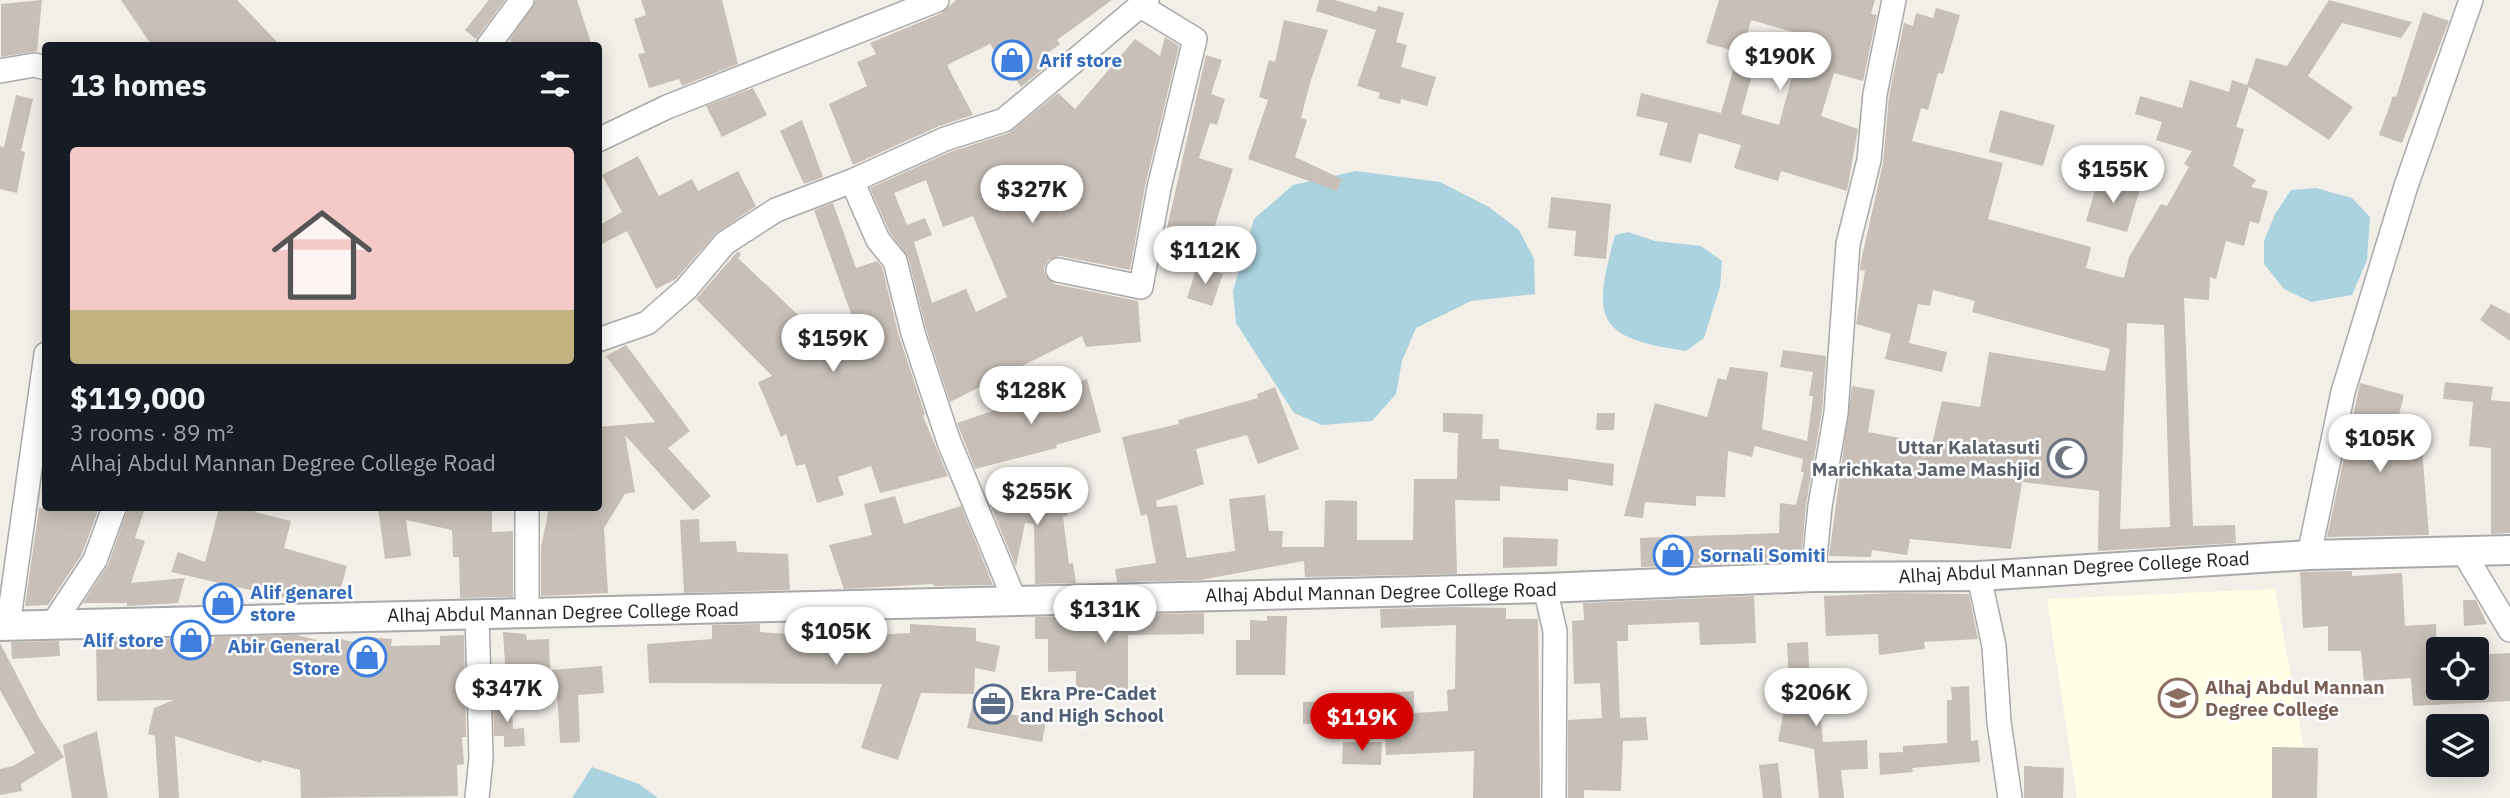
<!DOCTYPE html>
<meta charset="utf-8">
<style>
:root{--surface:#171b24;--page:#242831;--text:#f1f3f6;--muted:#9ea1a6;--line:#363941;--accent:#d40000}
body{margin:0;font-family:"IBM Plex Sans",sans-serif;background:var(--page);color:var(--text);height:100vh;display:flex;flex-direction:column;font-size:26px;white-space:nowrap}
*{box-sizing:border-box;margin:0}
p{font-size:23px;color:var(--muted)}
.icon{flex:none;width:38px;height:38px;fill:none;stroke:currentColor;stroke-width:2;stroke-linecap:round;stroke-linejoin:round}
.map{position:relative;flex:1;overflow:hidden}
.side{position:absolute;left:42px;top:42px;width:560px;height:469px;display:flex;flex-direction:column;background:var(--surface);border-radius:7px;box-shadow:0 4px 18px #0003}
.side>*{flex:none}
.buttons{position:absolute;left:2426px;top:637px;display:grid;gap:14px}
.buttons a{display:grid;place-items:center;width:63px;height:63px;border-radius:7px;background:var(--surface);box-shadow:0 4px 18px #0003;font-size:35px}
.price{position:absolute;translate:-50% -60px;padding:0 16px;border-radius:24px;background:#fff;color:#222;font-size:23px;line-height:46px;filter:drop-shadow(0 2px 4px #0008)}
.price::after{content:'';position:absolute;left:50%;top:42px;width:21px;height:16px;margin-left:-10px;background:inherit;clip-path:polygon(0 0,100% 0,50% 100%)}
.price.current{background:var(--accent);color:#fff}
ul{padding:0;list-style:none}
li{display:grid;align-content:center;gap:14px;height:371px;padding:0 28px}
li+li{border-top:2px solid var(--line)}
li span{display:grid;place-items:center;height:217px;border-radius:7px;color:#555}
li>.icon{margin-inline-start:auto}
span .icon{width:126px;height:126px;fill:#fffc;stroke-width:1}
li b{font-size:30px}
h2{display:flex;justify-content:space-between;align-items:center;height:84px;padding:0 28px;font-size:30px}
.map>svg:first-child{display:block}
.education{fill:#ffffe5}
.water{fill:#aad3df}
.building{fill:#c7bfb8;fill-rule:evenodd}
.lines{fill:none;stroke-linecap:round;stroke-linejoin:round}
.minor-casing{stroke:#a9a9a9;stroke-width:26}
.tertiary-casing{stroke:#a9a9a9;stroke-width:32}
.minor{stroke:#fff;stroke-width:23}
.tertiary{stroke:#fff;stroke-width:28}
.labels{text-anchor:middle;stroke-width:5;stroke-linejoin:round;paint-order:stroke}
.shop-label{font-size:19px;font-weight:bold;fill:#366cbe;stroke:#fff;text-anchor:start}
.worship-label{font-size:19px;font-weight:bold;fill:#5b616d;stroke:#fff;text-anchor:end}
.street-label{font-size:19px;fill:#222;stroke:#fff}
.education-label{font-size:19px;font-weight:bold;fill:#785e54;stroke:#fff;text-anchor:start}
.service-label{font-size:19px;font-weight:bold;fill:#4e5e75;stroke:#fff;text-anchor:start}
</style>
<div class="map">
<svg width="2510" height="798" viewBox="0 0 2510 798">
<rect width="100%" height="100%" fill="#f2efe9"/>
<path class="education" d="M2275,589L2313,798H2077L2047,599Z"/>
<path class="water" d="M1356,171L1440,182L1489,207L1519,230L1534,259L1535,294L1471,301L1416,328L1402,361L1396,394L1372,421L1322,425L1294,413L1236,323L1233,291L1254,219L1293,185Z
M2316,188L2352,198L2370,217L2367,260L2352,295L2311,302L2284,289L2264,264V241L2275,214L2291,190Z
M1628,232L1655,241L1701,246L1722,261L1720,287L1704,338L1686,351C1595,338 1592,319 1615,235Z
M592,767L639,784L658,798H572Z"/>
<path class="building" d="M42,0L37,51L1,57V4Z
M121,0H237L281,46H152Z
M489,0H505L476,39L465,30Z
M536,0H577L592,46H512L510,39Z
M641,0H722L738,64L682,86L679,79L649,88L638,54L645,53L634,19L646,15Z
M956,0H1112L1057,40L1060,44L1044,56L1050,63L1021,87L990,44L947,65L973,115L939,126L853,165L829,104L867,86L857,62L876,54L870,43L942,13Z
M1319,0H1335L1376,12L1378,6L1404,13L1396,42L1407,45L1401,67L1436,77L1427,106L1401,99L1400,104L1378,98L1380,93L1357,86L1376,30L1316,11Z
M1719,0H1875L1871,14L1877,15L1863,81L1834,73L1821,116L1858,129L1847,191L1781,171L1778,181L1734,168L1741,145L1699,133L1691,163L1659,155L1668,123L1636,116L1641,93L1721,113L1736,60L1755,65L1741,114L1779,125L1803,35L1751,20L1742,53L1706,43Z
M2329,0L2412,22L2401,38L2342,23L2308,76L2353,107L2329,140L2249,87L2236,127L2244,129L2233,166L2256,180L2251,187L2268,191L2259,224L2250,221L2244,246L2226,241L2216,279L2210,277L2209,300L2184,298L2193,526L2235,525L2236,543L2098,551L2099,491L2022,482L2011,549L1910,539L1907,555L1872,550L1871,557L1829,556L1852,386L1875,390L1868,432L1932,444L1942,401L1980,407L1989,352L2105,371L2110,349L1972,312L1975,301L1933,290L1930,306L1918,304L1909,343L1947,352L1942,372L1885,359L1891,334L1856,324L1865,271L1860,270L1861,261L1883,163L1889,96L1904,23L1913,26L1916,13L1933,18L1936,8L1960,15L1943,74L1938,73L1928,110L1921,108L1912,141L2003,163L1988,219L2091,247L2086,268L2124,278L2129,257L2161,204L2167,206L2189,167L2184,164L2192,151L2156,140L2162,122L2135,114L2140,96L2182,108L2190,80L2229,92L2232,80L2247,85L2256,58L2287,66ZM2127,323L2164,325L2170,527L2120,529Z
M2423,12L2449,21L2402,143L2379,135L2393,96L2396,97Z
M1284,20L1328,30L1310,83L1301,118L1307,120L1295,157L1342,179L1337,191L1248,159L1268,100L1259,97L1269,60L1275,62Z
M1165,37L1179,46L1145,186L1130,270L1060,256L1048,260L1044,268L1045,275L1055,284L1138,301L1141,342L1086,347L1082,336L950,402L926,329L908,257L890,233L870,188L950,152L1009,133L1058,93L1075,109L1135,39L1160,56ZM926,180L943,227L973,216L1007,297L976,312L966,289L932,303L914,242L932,235L925,218L907,225L894,193Z
M1206,55L1222,60L1211,94L1225,99L1217,125L1210,123L1199,158L1233,169L1211,238L1217,240L1209,265L1162,250Z
M753,88L767,115L722,137L706,106Z
M16,95L33,99L21,151L25,152L17,193L0,189V146L4,147Z
M2000,110L2055,125L2043,166L1989,152Z
M802,120L823,177L804,184L780,131Z
M638,156L659,196L692,179L698,191L738,171L756,206L715,234L676,279L656,289L627,231L598,246V226L622,212L602,175Z
M2099,177L2140,189L2127,232L2086,221Z
M1551,197L1611,204L1606,259L1574,256L1576,231L1548,228Z
M833,203L856,268L877,261L882,267L899,336L925,414L923,416L948,476L880,493L871,466L838,477L844,495L817,503L805,464L796,466L786,434L781,437L758,382L772,376L696,299L738,251L741,255L738,258L816,332L853,319L814,210Z
M1197,266L1223,274L1212,306L1187,298Z
M2491,304L2510,314V341L2480,320Z
M626,345L690,431L668,448L711,496L693,511L625,435L635,492L625,494L604,528L608,593L541,596V547L549,508H598V427L655,422L606,356Z
M1783,350L1826,356L1822,411L1806,505L1801,561L1641,567L1640,538L1779,533L1780,503L1796,505L1804,472H1801L1803,459L1755,446L1752,457L1728,451L1725,497L1696,496V506L1645,502L1643,518L1624,516L1655,403L1707,417L1718,378L1726,380L1730,367L1768,372L1762,429L1807,441L1813,396H1809L1813,372L1780,367Z
M1087,379L1101,432L1056,445L1057,448L975,469L957,423Z
M2445,382L2493,387L2491,400L2510,402V533L2491,534V448L2469,446L2473,402L2443,399Z
M2360,383L2404,395L2393,438L2421,437L2429,535L2327,537Z
M1275,387L1299,449L1258,464L1247,435L1196,449L1204,484L1156,501L1157,507L1177,505L1187,558L1235,551L1229,499L1265,495L1269,531H1283L1282,547H1324L1325,501L1332,500L1357,501V540H1413L1414,479H1457L1458,433L1443,432V413L1483,414L1482,439H1499V449L1614,464L1613,486L1568,479V491L1500,486V501L1455,500L1457,574L1305,577L1304,561L1200,580L1117,582L1115,569L1156,563L1147,514L1141,516L1122,437L1179,424L1178,420L1258,398L1257,394Z
M1597,413H1615L1614,430H1596Z
M1054,475L1059,497L1064,496L1068,515L1063,517L1069,564L1073,563L1076,583L1035,584L1034,524L1025,523L1016,567L987,497Z
M895,496L904,524L961,506L993,585L934,586L933,584L844,589L829,545L872,535L864,504Z
M39,508H99L82,554L48,605L25,606Z
M128,508H145L135,538L145,541L131,583L185,578L178,603L127,606V603H83L108,565Z
M219,508H256L255,512L291,521L284,548L347,566L338,598L297,586L294,600L171,572L178,552L205,562Z
M378,508H492V532L513,531V597L460,598L459,557H453L452,530L406,520L411,556L385,559Z
M699,519L700,542L736,541L737,552L788,554L790,590L684,593L680,520Z
M1503,537L1558,539L1557,566L1503,568Z
M2352,571V576L2402,573L2405,626L2436,624L2438,688H2476V655L2510,653V701L2413,706L2411,678L2364,681L2361,651H2328V626L2303,628L2300,572Z
M1896,593L1969,594L1978,639L1924,642L1925,649L1879,655L1878,634L1826,636L1824,596Z
M1754,596L1756,643L1700,645L1699,622L1628,625V641H1617L1620,718L1646,717L1648,740L1623,741L1621,791L1584,790V798H1568V720L1602,718L1600,683L1574,684L1572,621L1584,620L1583,603Z
M2463,600H2476L2487,624L2464,626Z
M1456,607L1506,608V619H1538L1540,798H1473L1474,751L1386,755L1383,693L1414,691V713L1448,711L1447,690L1455,689L1456,625L1381,628L1380,609Z
M1204,613V634L1128,635V692H1094V698H1076V671L1048,672V639H1035V617Z
M1267,616H1287L1285,675H1236V640H1250V620L1267,621Z
M760,624V632L835,637L910,633V624L976,628V641L1000,646L995,672L975,668L974,694L921,693L898,760L861,748L882,684L649,683L647,644L712,639V625Z
M503,632L526,634L527,640L549,639L550,670L602,666L604,693L578,695L580,742L560,743L557,691L507,694Z
M296,635L339,645L341,639L366,645V637L392,639L391,646L440,645V636L464,635L466,737H462L464,764L457,765L458,796L301,798L300,770L262,760L261,763L175,736L179,798H159L155,736L148,734L154,708L174,700L97,701L96,640L189,638L213,644L215,637Z
M59,641L60,656L12,659L11,642Z
M1808,642L1810,688H1818L1823,742L1867,740L1868,769L1841,770L1844,798H1819L1814,749L1778,741L1789,684L1787,643Z
M0,643L39,718L64,757L21,784L22,791L0,795V769L13,766L35,753L0,690Z
M1969,686L1971,741L1978,740L1980,762L1912,768L1913,772L1880,775L1879,753L1903,752V746L1947,743V700H1952L1951,687Z
M511,699L513,729L524,728L525,746L504,747V736H494L493,700Z
M1333,701V723L1303,724V702Z
M972,707L1046,721L1042,742L967,728Z
M97,731L108,798H72L63,745Z
M1343,742H1382L1381,765L1342,764Z
M2272,747L2318,748L2317,798H2272Z
M1778,763L1782,798H1763L1759,765Z
M2024,766L2064,768L2063,798H2024Z"/>
<g class="lines">
<defs>
<path id="minor" d="M488,46L522,0
M0,71L34,65L46,68
M598,140L667,107L937,0
M852,181L878,240L895,261L913,333L949,442L1015,601
M1058,270L1141,287L1159,188L1195,39L1139,5
M598,340L647,323L686,289L725,243L776,210L852,181L945,139L1004,120L1147,0
M527,508V613
M2464,553L2510,630
M2309,555L2343,392L2406,186L2471,0
M1979,576L1994,646L1999,722L2010,798
M1813,577L1820,506L1836,413L1848,244L1869,160L1875,94L1894,0
M1545,588L1555,631L1554,798
M477,614L481,758L477,798
M52,625L95,560L114,508
M8,626L46,354"/>
<path id="tertiary" d="M0,626L1545,588L1813,577L1979,576L2309,555L2510,550"/>
</defs>
<use href="#minor" class="minor-casing"/>
<use href="#tertiary" class="tertiary-casing"/>
<use href="#minor" class="minor"/>
<use href="#tertiary" class="tertiary"/>
</g>
<defs>
<symbol id="shop-ring" viewBox="-11 -11 22 22"><circle r="9.5" fill="#fff" stroke="#3f7fe0" stroke-width="1.5"/><path d="M-5-2.5h2.3a2.7 3.5 0 0 1 5.4 0H5L5.5 6h-11ZM-1.5-2.5h3a1.5 2.3 0 0 0-3 0Z" fill="#3f7fe0"/></symbol>
<symbol id="mosque-ring" viewBox="-11 -11 22 22"><circle r="9.5" fill="#fff" stroke="#6b7280" stroke-width="1.5"/><path d="M3.5-4.9A6 6 0 1 0 3.5 4.9A5 5 0 1 1 3.5-4.9Z" fill="#6b7280"/></symbol>
<symbol id="university-ring" viewBox="-11 -11 22 22"><circle r="9.5" fill="#fff" stroke="#8d6e63" stroke-width="1.5"/><path d="M0-5L7-2L0 1L-7-2ZM-4 1L0 2.5L4 1V4Q0 6-4 4Z" fill="#8d6e63"/></symbol>
<symbol id="office-ring" viewBox="-11 -11 22 22"><circle r="9.5" fill="#fff" stroke="#5c6f8a" stroke-width="1.5"/><path d="M-6-3h4V-5.5h4V-3h4V5H-6ZM-1-4.5V-3h2v-1.5ZM-6 0V1H6V0Z" fill="#5c6f8a"/></symbol>
</defs>
<g fill-rule="evenodd">
<use href="#shop-ring" x="990" y="38" width="44" height="44"/>
<use href="#mosque-ring" x="2045" y="436" width="44" height="44"/>
<use href="#shop-ring" x="1651" y="533" width="44" height="44"/>
<use href="#shop-ring" x="201" y="581" width="44" height="44"/>
<use href="#shop-ring" x="169" y="618" width="44" height="44"/>
<use href="#shop-ring" x="345" y="635" width="44" height="44"/>
<use href="#university-ring" x="2156" y="676" width="44" height="44"/>
<use href="#office-ring" x="971" y="682" width="44" height="44"/>
</g>
<g class="labels">
<g class="shop-label">
<text x="1039" y="67">Arif store</text>
<text x="1700" y="562">Sornali Somiti</text>
<text x="250" y="599">Alif genarel<tspan x="250" dy="22">store</tspan></text>
<text x="164" y="647" text-anchor="end">Alif store</text>
<text x="340" y="653" text-anchor="end">Abir General<tspan x="340" dy="22">Store</tspan></text>
</g>
<g class="worship-label">
<text x="2040" y="454">Uttar Kalatasuti<tspan x="2040" dy="22">Marichkata Jame Mashjid</tspan></text>
</g>
<g class="street-label">
<text transform="translate(2074 567) rotate(-3)" y="7">Alhaj Abdul Mannan Degree College Road</text>
<text transform="translate(1381 592) rotate(-1)" y="7">Alhaj Abdul Mannan Degree College Road</text>
<text transform="translate(563 612) rotate(-1)" y="7">Alhaj Abdul Mannan Degree College Road</text>
</g>
<g class="education-label">
<text x="2205" y="694">Alhaj Abdul Mannan<tspan x="2205" dy="22">Degree College</tspan></text>
</g>
<g class="service-label">
<text x="1020" y="700">Ekra Pre-Cadet<tspan x="1020" dy="22">and High School</tspan></text>
</g>
</g>
</svg>
<div class="buttons">
<a><svg class="icon" aria-label="locate" viewBox="0 0 24 24"><circle cx="12" cy="12" r="6"/><path d="M12 2v4M12 18v4M2 12h4M18 12h4"/></svg></a>
<a><svg class="icon" aria-label="layers" viewBox="0 0 24 24"><path d="M12 4l9 5-9 5-9-5zM3 14l9 5 9-5"/></svg></a>
</div>
<b class="price" style="left:1780px;top:92px">$190K</b>
<b class="price" style="left:2113px;top:205px">$155K</b>
<b class="price" style="left:1032px;top:225px">$327K</b>
<b class="price" style="left:1205px;top:286px">$112K</b>
<b class="price" style="left:833px;top:374px">$159K</b>
<b class="price" style="left:1031px;top:426px">$128K</b>
<b class="price" style="left:2380px;top:474px">$105K</b>
<b class="price" style="left:1037px;top:527px">$255K</b>
<b class="price" style="left:1105px;top:645px">$131K</b>
<b class="price" style="left:836px;top:667px">$105K</b>
<b class="price" style="left:507px;top:724px">$347K</b>
<b class="price" style="left:1816px;top:728px">$206K</b>
<b class="price current" style="left:1362px;top:753px">$119K</b>
<section class="side">
<h2>13 homes<svg class="icon" aria-label="filters" viewBox="0 0 24 24"><path d="M4 7h16M4 17h16"/><circle cx="9" cy="7" r="2"/><circle cx="15" cy="17" r="2"/></svg></h2>
<ul>
<li><span style="background:linear-gradient(#f6c9c9 75%,#c2b280 0)"><svg class="icon" aria-label="home" viewBox="0 0 24 24"><path d="M3 11l9-7 9 7M6 9v11h12V9"/></svg></span><div><b>$119,000</b><p>3 rooms · 89 m²</p><p>Alhaj Abdul Mannan Degree College Road</p></div></li>
</ul>
</section>
</div>
